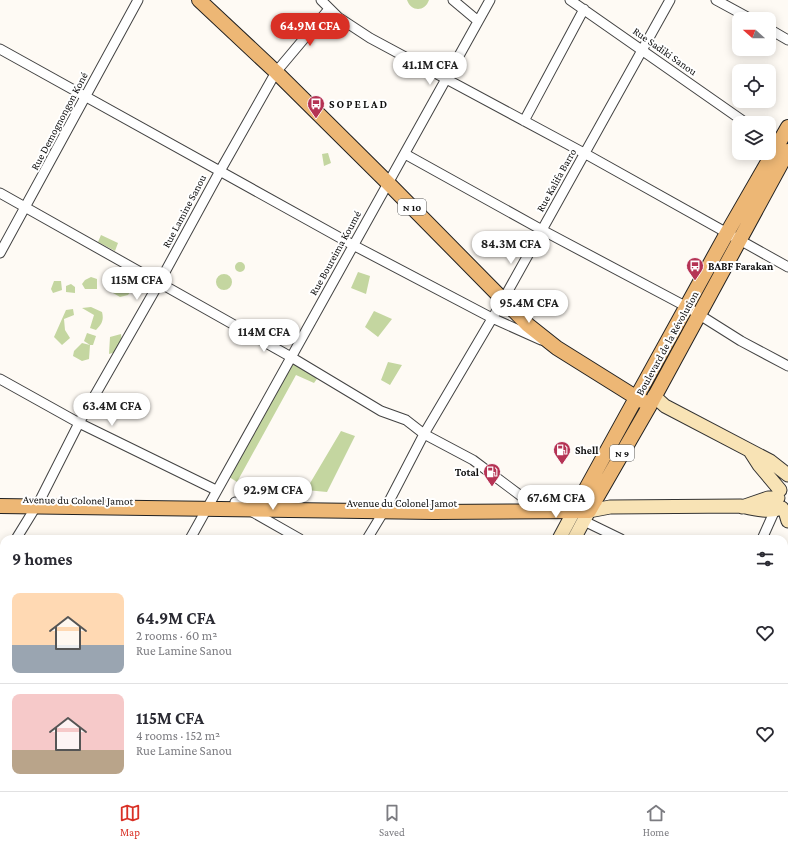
<!DOCTYPE html>
<meta charset="utf-8">
<style>
:root{--surface:#fff;--page:#f2f2f3;--text:#2b2b33;--muted:#7c7c81;--line:#e1e1e2;--accent:#d93025}
body{margin:0;font-family:"Crimson Pro",serif;background:var(--page);color:var(--text);height:100vh;display:flex;flex-direction:column;font-size:15px;white-space:nowrap}
*{box-sizing:border-box;margin:0}
p{font-size:13px;color:var(--muted)}
.icon{flex:none;width:22px;height:22px;fill:none;stroke:currentColor;stroke-width:2;stroke-linecap:round;stroke-linejoin:round}
.map{position:relative;flex:1;overflow:hidden}
.drawer{position:absolute;left:0px;top:535px;width:788px;height:256px;display:flex;flex-direction:column;background:var(--surface);border-radius:12px 12px 0 0;box-shadow:0 2px 10px #0003}
.drawer>*{flex:none}
.needle{width:26px;rotate:291deg}
.controls{position:absolute;left:732px;top:12px;display:grid;gap:8px}
.controls a{display:grid;place-items:center;width:44px;height:44px;border-radius:8px;background:var(--surface);box-shadow:0 2px 10px #0003;font-size:20px}
.price{position:absolute;translate:-50% -34px;padding:0 9px;border-radius:14px;background:#fff;color:#222;font-size:13px;line-height:26px;filter:drop-shadow(0 1px 2px #0008)}
.price::after{content:'';position:absolute;left:50%;top:24px;width:12px;height:9px;margin-left:-6px;background:inherit;clip-path:polygon(0 0,100% 0,50% 100%)}
.price.active{background:var(--accent);color:#fff}
ul{padding:0;list-style:none}
li{display:flex;align-items:center;gap:12px;height:100px;padding:0 12px}
li+li{border-top:1px solid var(--line)}
li span{display:grid;place-items:center;flex:none;width:112px;height:80px;border-radius:8px;color:#555}
li>.icon{margin-inline-start:auto}
span .icon{width:48px;height:48px;fill:#fffc;stroke-width:1}
li b{font-size:17px}
h2{display:flex;justify-content:space-between;align-items:center;height:48px;padding:0 12px;font-size:17px}
.menu{display:flex;justify-content:space-around;align-items:center;height:56px;border-top:1px solid var(--line);background:var(--surface);font-size:11px;color:var(--muted)}
.menu a{display:grid;justify-items:center;gap:2px}
.menu .active{color:var(--accent)}
.map>svg:first-child{display:block}
.forest{fill:#c4d6a0}
.lines{fill:none;stroke-linecap:round;stroke-linejoin:round}
.minor-casing{stroke:#434343;stroke-width:11}
.tertiary-casing{stroke:#434343;stroke-width:13}
.secondary-casing{stroke:#323232;stroke-width:15}
.primary-casing{stroke:#212121;stroke-width:16}
.minor{stroke:#fff;stroke-width:9}
.tertiary{stroke:#fff;stroke-width:11}
.secondary{stroke:#f8e3b5;stroke-width:13}
.primary{stroke:#edb775;stroke-width:14}
.labels{text-anchor:middle;stroke-width:4;stroke-linejoin:round;paint-order:stroke}
.shield{fill:#fff;stroke:#585858;stroke-width:1}
.shield-label{font-size:10px;font-weight:bold;fill:#101010}
.street-label{font-size:11px;fill:#101010;stroke:#fff}
.poi-label{font-size:11px;font-weight:bold;fill:#101010;stroke:#fff;text-anchor:start}
</style>
<div class="map">
<svg width="788" height="791" viewBox="0 0 788 791">
<rect width="100%" height="100%" fill="#fefaf4"/>
<path class="forest" d="M407,0H429C425,12 411,12 407,0Z
M328,153L331,163L324,166L322,154Z
M101,235L118,243L115,251L98,242Z
M235 267a5 5 0 1 1 10 0a5 5 0 1 1-10 0Z
M358,272L370,276L366,294L351,288Z
M216 282a8 8 0 1 1 16 0a8 8 0 1 1-16 0Z
M91,277L97,279V289H85L82,284L85,280Z
M54,281H61L62,290L53,293L51,289Z
M116,282L121,286H124L129,282L133,288L128,295L120,297L113,293L110,288L111,284Z
M71,284L75,287V293L66,292V286Z
M91,307L102,312C104,320 102,324 96,330L90,328L94,315L82,308Z
M73,309L74,315L64,319L65,330L70,338L62,345L54,337L66,310Z
M374,311L392,319L378,337L365,327Z
M87,333L96,336L93,345H90L89,359L82,361L73,356L74,351L82,343L90,345L84,341Z
M121,334L123,350L109,354L110,337Z
M292,359L319,376L314,383L296,375L237,482L226,475Z
M388,362L402,365L390,385L381,380Z
M341,431L355,436L327,492L306,490Z"/>
<g class="lines">
<defs>
<path id="minor" d="M321,0L338,17L370,38L584,153L788,267
M453,0L478,21
M570,0L746,123
M716,0L751,19
M769,29L788,40
M0,49L353,245L492,318L541,340
M524,121L584,9
M405,154L542,230L687,307L741,341L788,366
M0,193L291,357L381,411L406,420L424,434L473,460L529,502L532,512
M0,253L138,0
M0,379L79,423L216,490
M235,502L300,539
M584,521L621,539
M16,539L40,500L79,423L159,283L220,171L276,72L329,9
M190,539C289,359 391,180 490,0
M367,539L384,511L424,434L503,300L670,0
M762,539L775,510
M0,567L4,560
M784,628L788,630
M0,722L4,724
M120,787L127,791
M48,791L50,787
M226,791L228,787
M629,791L631,787"/>
<path id="tertiary" d="M749,787L756,791"/>
<path id="secondary" d="M654,396L665,406L770,461L788,475
M750,451L759,465L780,490
M742,507L768,498H778
M785,511L788,521
M559,539L574,511
M574,539L589,511L610,507L741,506C754,509 769,513 782,508
M420,791L423,787
M434,791L436,787"/>
<path id="primary" d="M199,0L276,72L388,183L528,325L557,348L637,398L650,405
M538,502L595,501
M0,506L434,512L589,511L650,405L788,151
M576,507L727,233L788,127"/>
</defs>
<use href="#minor" class="minor-casing"/>
<use href="#tertiary" class="tertiary-casing"/>
<use href="#secondary" class="secondary-casing"/>
<use href="#primary" class="primary-casing"/>
<use href="#minor" class="minor"/>
<use href="#tertiary" class="tertiary"/>
<use href="#secondary" class="secondary"/>
<use href="#primary" class="primary"/>
</g>
<defs>
<symbol id="bus-pin" viewBox="-11 -11 22 30"><path d="M0 17L-7.5 6A9.5 9.5 0 1 1 7.5 6Z" fill="#b53354" stroke="#fff"/><path d="M-5-6H5V4H4V6H2V4H-2V6H-4V4H-5ZM-3.5-4V0h7V-4ZM-3.5 1.2v1.5H-2V1.2ZM2 1.2v1.5H3.5V1.2Z" fill="#fff"/></symbol>
<symbol id="fuel-pin" viewBox="-11 -11 22 30"><path d="M0 17L-7.5 6A9.5 9.5 0 1 1 7.5 6Z" fill="#b53354" stroke="#fff"/><path d="M-5.5-6h7V0h2V4h1.3V-2.5L3-4.5l.8-.8L6-3V5H2.5V1h-1V6h-7ZM-4.2-4.7v3.2H.2V-4.7Z" fill="#fff"/></symbol>
</defs>
<g fill-rule="evenodd">
<use href="#bus-pin" x="306" y="94" width="20" height="27"/>
<use href="#bus-pin" x="685" y="256" width="20" height="27"/>
<use href="#fuel-pin" x="552" y="440" width="20" height="27"/>
<use href="#fuel-pin" x="482" y="462" width="20" height="27"/>
</g>
<g class="labels">
<g class="shield">
<rect x="398" y="199" width="28" height="16" rx="3"/>
<rect x="610" y="445" width="24" height="16" rx="3"/>
</g>
<g class="shield-label">
<text x="412" y="211">N 10</text>
<text x="622" y="457">N 9</text>
</g>
<g class="street-label">
<text transform="translate(665 51) rotate(35)" y="4">Rue Sadiki Sanou</text>
<text transform="translate(59 121) rotate(-62)" y="4">Rue Demognongon Koné</text>
<text transform="translate(556 180) rotate(-61)" y="4">Rue Kalifa Barro</text>
<text transform="translate(184 211) rotate(-62)" y="4">Rue Lamine Sanou</text>
<text transform="translate(335 253) rotate(-61)" y="4">Rue Boureima Koumé</text>
<text transform="translate(667 343) rotate(-61)" y="4">Boulevard de la Révolution</text>
<text transform="translate(78 500) rotate(1)" y="4">Avenue du Colonel Jamot</text>
<text x="402" y="507">Avenue du Colonel Jamot</text>
</g>
<g class="poi-label">
<text x="329" y="108">S O P E L A D</text>
<text x="708" y="270">BABF Farakan</text>
<text x="575" y="454">Shell</text>
<text x="479" y="476" text-anchor="end">Total</text>
</g>
</g>
</svg>
<div class="controls">
<a><svg class="needle" viewBox="-14 -14 28 28"><path d="M0-13l5 13h-10z" fill="#e53935"/><path d="M0 13l5-13h-10z" fill="#7c7c81"/></svg></a>
<a><svg class="icon" aria-label="locate" viewBox="0 0 24 24"><circle cx="12" cy="12" r="6"/><path d="M12 2v4M12 18v4M2 12h4M18 12h4"/></svg></a>
<a><svg class="icon" aria-label="layers" viewBox="0 0 24 24"><path d="M12 4l9 5-9 5-9-5zM3 14l9 5 9-5"/></svg></a>
</div>
<b class="price active" style="left:310px;top:47px">64.9M CFA</b>
<b class="price" style="left:430px;top:86px">41.1M CFA</b>
<b class="price" style="left:511px;top:265px">84.3M CFA</b>
<b class="price" style="left:137px;top:301px">115M CFA</b>
<b class="price" style="left:529px;top:324px">95.4M CFA</b>
<b class="price" style="left:264px;top:353px">114M CFA</b>
<b class="price" style="left:112px;top:427px">63.4M CFA</b>
<b class="price" style="left:273px;top:511px">92.9M CFA</b>
<b class="price" style="left:556px;top:519px">67.6M CFA</b>
<section class="drawer">
<h2>9 homes<svg class="icon" aria-label="filters" viewBox="0 0 24 24"><path d="M4 7h16M4 17h16"/><circle cx="9" cy="7" r="2"/><circle cx="15" cy="17" r="2"/></svg></h2>
<ul>
<li><span style="background:linear-gradient(#ffd9b3 65%,#9aa5b1 0)"><svg class="icon" aria-label="home" viewBox="0 0 24 24"><path d="M3 11l9-7 9 7M6 9v11h12V9"/></svg></span><div><b>64.9M CFA</b><p>2 rooms · 60 m²</p><p>Rue Lamine Sanou</p></div><svg class="icon" aria-label="heart" viewBox="0 0 24 24"><path d="M12 20l-8-8c-3-5 5-10 8-4 3-6 11-1 8 4z"/></svg></li>
<li><span style="background:linear-gradient(#f6c9c9 70%,#b9a48a 0)"><svg class="icon" aria-label="home" viewBox="0 0 24 24"><path d="M3 11l9-7 9 7M6 9v11h12V9"/></svg></span><div><b>115M CFA</b><p>4 rooms · 152 m²</p><p>Rue Lamine Sanou</p></div><svg class="icon" aria-label="heart" viewBox="0 0 24 24"><path d="M12 20l-8-8c-3-5 5-10 8-4 3-6 11-1 8 4z"/></svg></li>
</ul>
</section>
</div>
<nav class="menu">
<a class="active"><svg class="icon" aria-label="map" viewBox="0 0 24 24"><path d="M3 6l6-2 6 2 6-2v14l-6 2-6-2-6 2zM9 4v14M15 6v14"/></svg>Map</a>
<a><svg class="icon" aria-label="saved" viewBox="0 0 24 24"><path d="M7 4h10v16l-5-4-5 4z"/></svg>Saved</a>
<a><svg class="icon" aria-label="home" viewBox="0 0 24 24"><path d="M3 11l9-7 9 7M6 9v11h12V9"/></svg>Home</a>
</nav>
